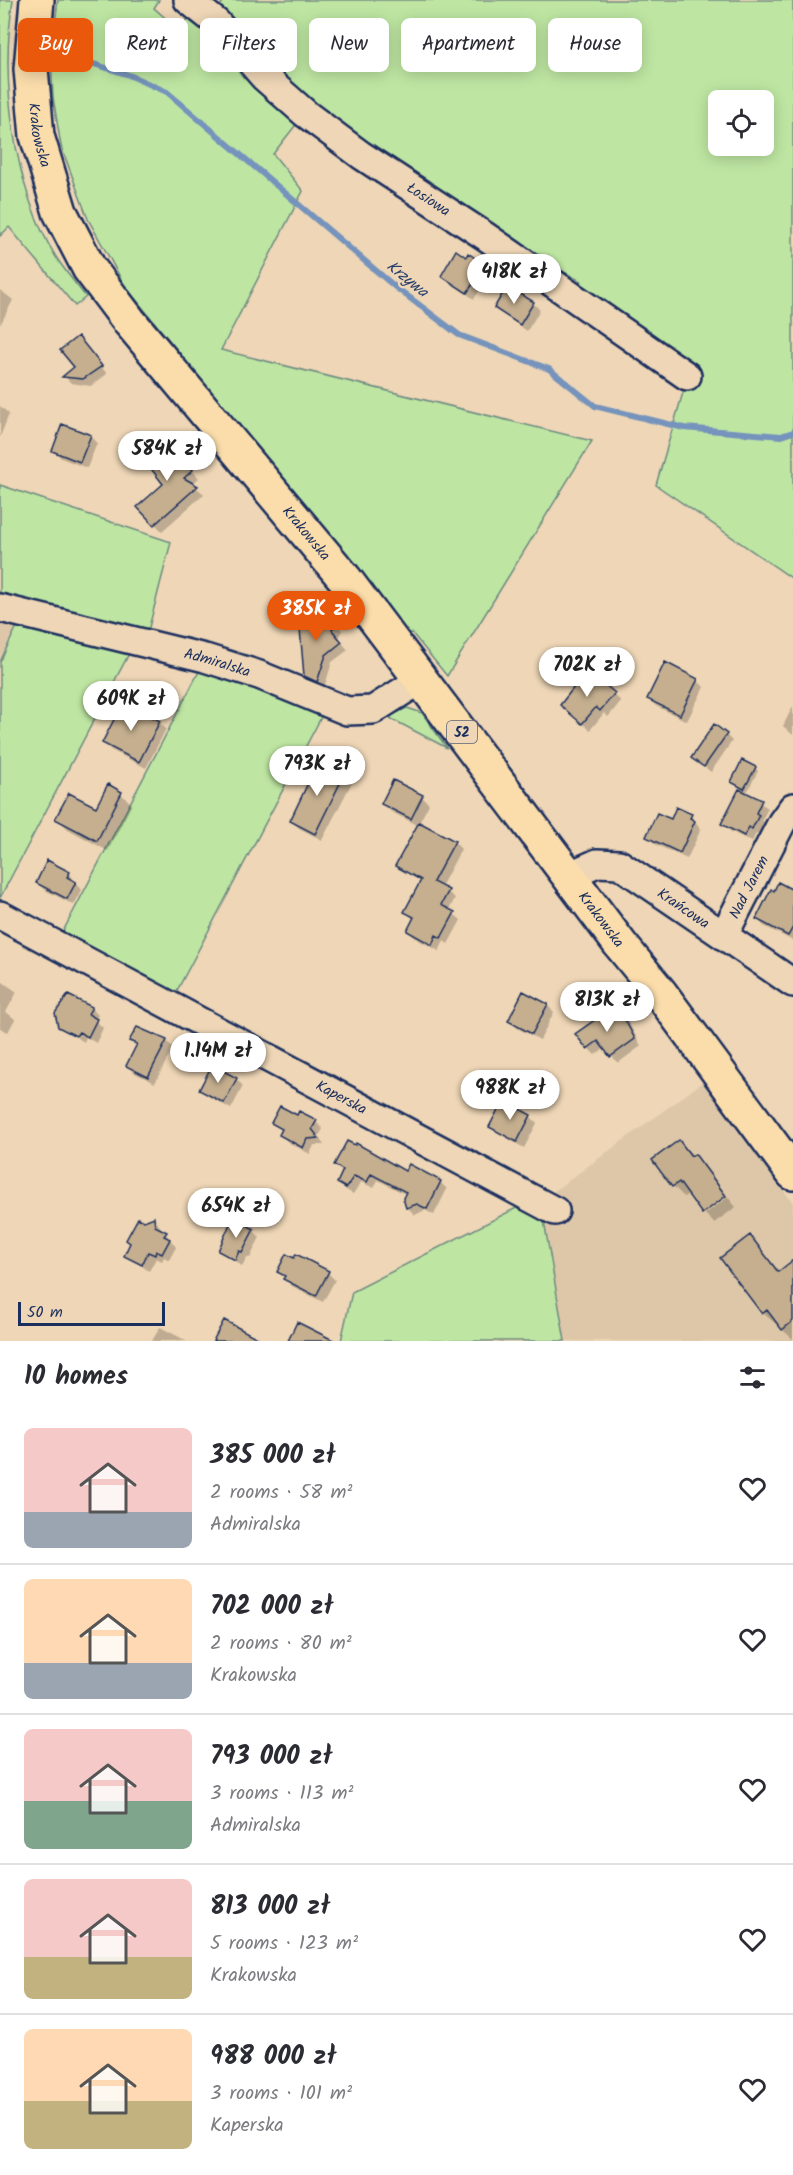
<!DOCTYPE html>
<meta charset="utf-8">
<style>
:root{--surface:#fff;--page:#f2f2f3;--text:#2b2b33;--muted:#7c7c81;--line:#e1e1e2;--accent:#ea580c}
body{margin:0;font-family:Kalam,sans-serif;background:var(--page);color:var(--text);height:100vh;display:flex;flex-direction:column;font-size:22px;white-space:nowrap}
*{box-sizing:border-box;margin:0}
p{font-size:20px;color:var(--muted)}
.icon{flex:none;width:33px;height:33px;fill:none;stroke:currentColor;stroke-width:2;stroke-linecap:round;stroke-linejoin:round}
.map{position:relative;height:1341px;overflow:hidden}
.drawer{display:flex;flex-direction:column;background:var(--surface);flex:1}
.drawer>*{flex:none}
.top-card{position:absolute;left:18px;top:18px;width:758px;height:54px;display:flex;gap:12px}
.fabs{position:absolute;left:708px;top:90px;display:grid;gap:12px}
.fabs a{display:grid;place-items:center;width:66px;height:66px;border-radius:9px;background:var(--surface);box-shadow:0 3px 15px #0003;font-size:30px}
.scale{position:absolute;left:18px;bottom:15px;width:147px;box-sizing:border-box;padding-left:6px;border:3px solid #1b2f5e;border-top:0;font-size:16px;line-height:21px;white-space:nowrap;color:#1b2f5e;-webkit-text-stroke:4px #eed6b6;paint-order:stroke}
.price{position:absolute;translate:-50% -51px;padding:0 14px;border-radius:21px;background:#fff;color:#222;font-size:20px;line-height:39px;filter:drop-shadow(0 2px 3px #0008)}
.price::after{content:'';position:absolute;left:50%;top:36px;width:18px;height:14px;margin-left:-9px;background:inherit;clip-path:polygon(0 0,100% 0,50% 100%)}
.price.active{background:var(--accent);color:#fff}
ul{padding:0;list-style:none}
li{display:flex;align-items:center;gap:18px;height:150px;padding:0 24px}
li+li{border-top:2px solid var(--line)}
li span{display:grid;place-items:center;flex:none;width:168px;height:120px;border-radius:9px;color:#555}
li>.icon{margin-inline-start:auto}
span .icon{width:72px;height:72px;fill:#fffc;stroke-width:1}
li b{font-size:26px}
h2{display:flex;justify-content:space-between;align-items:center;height:72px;padding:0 24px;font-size:26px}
.tag{padding:0 21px;border-radius:9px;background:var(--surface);box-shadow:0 3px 15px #0003;font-size:21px;line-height:54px}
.tag.active{background:var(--accent);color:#fff}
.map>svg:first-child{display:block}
.built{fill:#dec7a8}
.green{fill:#bee6a2;stroke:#6c8a80;stroke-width:1.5;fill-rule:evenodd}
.shadow{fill:#0003}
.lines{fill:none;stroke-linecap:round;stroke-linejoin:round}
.stream{stroke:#7593bc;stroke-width:6}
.building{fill:#c5af8f;stroke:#1b2f5e;stroke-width:1.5}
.minor-casing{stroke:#1b2f5e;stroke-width:32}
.major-casing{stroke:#1b2f5e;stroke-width:38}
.minor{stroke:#eed6b6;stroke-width:27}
.major{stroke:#fbddab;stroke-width:33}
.labels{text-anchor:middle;stroke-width:5;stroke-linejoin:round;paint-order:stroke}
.shield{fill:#eed6b6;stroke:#5a6178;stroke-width:1.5}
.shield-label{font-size:14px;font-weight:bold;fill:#1b2f5e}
.street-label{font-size:15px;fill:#1b2f5e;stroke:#eed6b6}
.water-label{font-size:16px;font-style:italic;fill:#2a406e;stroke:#eed6b6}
</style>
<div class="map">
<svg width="793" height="1341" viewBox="0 0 793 1341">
<rect width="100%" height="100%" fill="#eed6b6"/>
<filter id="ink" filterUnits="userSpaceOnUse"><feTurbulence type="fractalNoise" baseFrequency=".0167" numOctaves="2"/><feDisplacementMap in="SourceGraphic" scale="12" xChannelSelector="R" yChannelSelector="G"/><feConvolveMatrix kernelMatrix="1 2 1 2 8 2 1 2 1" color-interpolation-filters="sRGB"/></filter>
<g filter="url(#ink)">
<path class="built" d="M0,615L20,620L0,662Z
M704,1081L793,1203V1341H565L542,1200Z"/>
<path class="green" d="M0,0H13C0,78 13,188 56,257C65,271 76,284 86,297L75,306L9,227L0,236Z
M58,0H159L154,8L178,29L194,14L302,117L273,154L303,191L221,350L592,441L447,676L412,633L408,634L125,286L88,219L61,146L53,97L51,56Z
M224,0H793V579L656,485L689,372L571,289L581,281L487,230L362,151L214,15ZM718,100H764V146H718Z
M0,485L171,542L147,635L0,602Z
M20,620L133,646L0,898V662Z
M204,662L326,708L172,1000L58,941Z
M407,708L422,713L447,748L388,717Z
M528,1202L542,1209L565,1341H341L352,1292Z"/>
<path class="shadow" d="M484,266L491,273L474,299L442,276Z
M0,290L13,300L0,325Z
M533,303L540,310L527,331L495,308Z
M85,345L107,374L91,386L71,383L65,377L76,368Z
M0,406L9,414L0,437Z
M90,436L97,443L87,468L61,458L54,451Z
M172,447L199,478L192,484L204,494L162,531L139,507L165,484Z
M325,621L335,623L342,630L339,639L348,650L332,662L324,688L313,683L305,676Z
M591,676L621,701L608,717L604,713L590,730L569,712Z
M697,680L704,687L687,721L656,706L649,699Z
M793,706V735L783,726Z
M159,722L166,729L146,768L111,750L104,743Z
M726,735L732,741L711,772L693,758Z
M320,762L344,775L352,782L322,840L299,828L291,821Z
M755,768L758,771L746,794L768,808L762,820L766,824L760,835L756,833L752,842L730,831L723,824L741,788L733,782Z
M394,782L422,797L429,804L419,823L454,842L461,849L441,887L455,898L449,910L461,920L448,944L444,941L439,951L415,938L408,931L414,920L406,912L421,882L397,866L419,826L390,811L383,804Z
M108,786L121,794L132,804L108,851L68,829L57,818L96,809Z
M677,809L691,816L701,829L687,859L655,844L648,837L672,821Z
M69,873L82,890L74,905L45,890L37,883Z
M793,891V941L764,926L757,919Z
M0,980L17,992L6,1012L15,1019L8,1032L0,1028Z
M547,1005L554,1012L540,1040L517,1028L510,1020Z
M91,1008L98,1015L95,1020L103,1028L96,1043L86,1037L84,1042L60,1026Z
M613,1009L631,1027L641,1046L618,1063L605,1048L595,1055L588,1048Z
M131,1040L166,1041L173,1048L155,1083L135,1073L128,1066L137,1046Z
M236,1079L243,1086L231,1109L208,1096L201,1089Z
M530,1116L537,1123L524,1148L498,1133L491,1126Z
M298,1117L316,1122L323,1129L318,1137L324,1145H314L310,1154L288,1142L281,1135L283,1131L273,1123Z
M679,1142L705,1166L726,1194L703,1212L689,1193L684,1197L673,1186L654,1160Z
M336,1165L440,1182L447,1189L434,1215L425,1210L415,1215L408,1208L407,1195L378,1180L374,1188L361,1182L353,1194L346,1190L339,1183L343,1173Z
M728,1197L736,1207L714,1223L705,1214Z
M154,1219L176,1247L169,1260L164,1257L162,1261L156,1258L149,1271L126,1255L144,1222Z
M253,1230L260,1237L250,1258L247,1257L242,1266L220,1251Z
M750,1237L780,1272H793V1339L763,1313Z
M279,1271L328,1273L335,1280L323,1302L292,1286Z
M160,1327L185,1340L186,1341H152Z"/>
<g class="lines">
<path class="stream" d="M81,60L129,75L167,92L394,286L459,335L549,369L595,406L684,428L781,436L793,432"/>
</g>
<path class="building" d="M456,250L466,257L468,253L485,265L467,293L441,276Z
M507,286L534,302L520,325L494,308Z
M78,336L102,366L83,379L62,377L74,367L60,350Z
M62,424L91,435L80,462L52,451Z
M166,438L193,470L184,478L198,486L154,525L137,507L163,484L149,466L152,463L146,455Z
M314,607L324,619L335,621L332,630L342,642L326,655L317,682L304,676L300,629L295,622Z
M665,662L698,679L680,715L647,699Z
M591,673L615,693L600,711L596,707L582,724L560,705L582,677L585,680Z
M123,702L160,721L139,762L102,743Z
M714,724L727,734L704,767L691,758Z
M319,760L345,773L315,834L290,821Z
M742,760L756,767L744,789L731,782Z
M393,780L423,795L411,819L381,804Z
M108,784L122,792L97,841L55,819L69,793L96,807Z
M739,789L762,800L756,813L759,815L752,829L749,827L744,836L721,824Z
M676,807L692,814L690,818L695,821L680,853L646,837L657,813L671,819Z
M419,822L455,841L433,882L449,890L441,905L455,912L441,938L436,935L432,945L407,931L414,917L404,912L421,880L395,866Z
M47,860L70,872L67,877L76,882L67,899L36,883Z
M778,882L793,890V927L788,936L756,919L771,889L774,891Z
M523,991L548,1004L532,1034L508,1021Z
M68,995L92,1007L88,1014L97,1019L88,1037L79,1032L76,1036L58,1027L55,1013Z
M613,1007L620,1017L624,1018L635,1039L610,1057L598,1041L587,1049L575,1034Z
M137,1027L167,1040L148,1077L126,1066L137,1044L129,1041Z
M212,1065L237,1078L224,1103L199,1090Z
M503,1100L531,1115L517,1142L489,1127Z
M280,1106L297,1115L299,1111L317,1120L312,1129L319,1138L307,1139L303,1148L279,1135L282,1129L271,1123Z
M679,1140L691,1156L695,1154L726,1196L702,1214L679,1182L672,1187L652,1160Z
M347,1141L355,1145L356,1143L405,1171L409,1164L441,1181L427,1209L417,1204L406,1208L403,1198L406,1192L371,1174L367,1182L354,1176L346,1188L337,1183L343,1170L334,1165Z
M154,1217L155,1226L167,1232L164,1236L170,1239L162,1254L156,1251L155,1255L148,1252L142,1265L124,1256L130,1243L126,1240L138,1218L144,1221Z
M233,1217L254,1229L242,1252L239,1251L235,1260L218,1251Z
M750,1235L778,1272L793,1260V1321L782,1330L767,1310L762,1314L720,1258Z
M286,1254L294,1258L296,1254L329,1271L316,1296L283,1279L285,1276L277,1272Z
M224,1320L263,1341H213Z
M297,1322L335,1341H288Z"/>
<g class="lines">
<defs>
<g id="minor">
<path id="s1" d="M188,0L216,22L264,77L306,114L361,155L485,236L687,376"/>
<path id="s2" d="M0,608L205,658L259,675L347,711L373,710L422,679"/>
<path id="s3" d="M568,876L597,863L619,864L793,983"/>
<path id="s4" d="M0,915L555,1211"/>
<path id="s5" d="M724,935L782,822L793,807"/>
</g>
<g id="major">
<path id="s6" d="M37,0L31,69L37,136L60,212L89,268L129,321L345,579L620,944L661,994L793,1173"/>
</g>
</defs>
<use href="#minor" class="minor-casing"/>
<use href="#major" class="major-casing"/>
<use href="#minor" class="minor"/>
<use href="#major" class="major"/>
</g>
</g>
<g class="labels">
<rect class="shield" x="447" y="721" width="30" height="22" rx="4.5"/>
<g class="shield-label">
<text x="462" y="737">52</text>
</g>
<g class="street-label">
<text dy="5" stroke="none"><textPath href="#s6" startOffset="136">Krakowska</textPath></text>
<text dy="5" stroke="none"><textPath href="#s1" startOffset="314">Łosiowa</textPath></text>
<text dy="5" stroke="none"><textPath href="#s6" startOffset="622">Krakowska</textPath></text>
<text dy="5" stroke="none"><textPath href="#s2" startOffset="224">Admiralska</textPath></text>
<text dy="5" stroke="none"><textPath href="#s5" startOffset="54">Nad Jarem</textPath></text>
<text dy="5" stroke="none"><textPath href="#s3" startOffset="132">Krańcowa</textPath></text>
<text dy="5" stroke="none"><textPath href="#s6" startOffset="1108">Krakowska</textPath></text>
<text dy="5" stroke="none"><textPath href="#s4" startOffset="387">Kaperska</textPath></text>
</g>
<g class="water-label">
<text transform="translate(408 278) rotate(39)" y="6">Krzywa</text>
</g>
</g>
</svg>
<div class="fabs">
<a><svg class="icon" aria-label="locate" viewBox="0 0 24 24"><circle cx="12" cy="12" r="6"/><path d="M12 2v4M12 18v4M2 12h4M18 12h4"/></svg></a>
</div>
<div class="scale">50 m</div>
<b class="price" style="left:514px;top:305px">418K zł</b>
<b class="price" style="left:167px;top:482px">584K zł</b>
<b class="price active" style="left:316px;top:642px">385K zł</b>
<b class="price" style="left:587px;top:698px">702K zł</b>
<b class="price" style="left:131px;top:732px">609K zł</b>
<b class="price" style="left:317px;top:797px">793K zł</b>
<b class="price" style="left:607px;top:1033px">813K zł</b>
<b class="price" style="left:218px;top:1084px">1.14M zł</b>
<b class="price" style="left:510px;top:1121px">988K zł</b>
<b class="price" style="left:236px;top:1239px">654K zł</b>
<div class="top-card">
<a class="tag active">Buy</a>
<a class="tag">Rent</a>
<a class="tag">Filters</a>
<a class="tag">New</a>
<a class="tag">Apartment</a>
<a class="tag">House</a>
</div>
</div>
<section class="drawer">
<h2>10 homes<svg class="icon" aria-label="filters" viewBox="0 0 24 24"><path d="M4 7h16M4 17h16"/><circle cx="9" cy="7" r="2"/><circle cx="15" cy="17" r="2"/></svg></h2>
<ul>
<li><span style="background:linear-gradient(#f6c9c9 70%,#9aa5b1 0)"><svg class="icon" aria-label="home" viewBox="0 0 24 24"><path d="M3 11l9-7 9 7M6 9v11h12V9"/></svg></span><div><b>385 000 zł</b><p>2 rooms · 58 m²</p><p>Admiralska</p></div><svg class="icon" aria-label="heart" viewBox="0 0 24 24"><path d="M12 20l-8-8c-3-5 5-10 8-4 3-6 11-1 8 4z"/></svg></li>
<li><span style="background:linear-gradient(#ffd9b3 70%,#9aa5b1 0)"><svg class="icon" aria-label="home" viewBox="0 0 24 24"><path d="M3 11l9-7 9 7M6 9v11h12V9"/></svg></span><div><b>702 000 zł</b><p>2 rooms · 80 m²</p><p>Krakowska</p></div><svg class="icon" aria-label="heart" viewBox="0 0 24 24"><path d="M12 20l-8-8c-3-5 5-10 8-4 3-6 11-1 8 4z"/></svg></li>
<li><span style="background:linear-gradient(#f6c9c9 60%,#7fa58c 0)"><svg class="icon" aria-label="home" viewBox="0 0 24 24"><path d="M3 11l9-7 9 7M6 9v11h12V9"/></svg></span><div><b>793 000 zł</b><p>3 rooms · 113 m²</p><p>Admiralska</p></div><svg class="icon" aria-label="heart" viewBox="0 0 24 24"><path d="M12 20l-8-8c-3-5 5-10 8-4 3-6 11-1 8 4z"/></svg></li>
<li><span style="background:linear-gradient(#f6c9c9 65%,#c2b280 0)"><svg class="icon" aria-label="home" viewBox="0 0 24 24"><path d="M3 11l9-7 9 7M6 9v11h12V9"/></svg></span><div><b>813 000 zł</b><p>5 rooms · 123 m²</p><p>Krakowska</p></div><svg class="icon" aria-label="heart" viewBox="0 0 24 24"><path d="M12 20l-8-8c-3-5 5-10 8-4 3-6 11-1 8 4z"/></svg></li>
<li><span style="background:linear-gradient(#ffd9b3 60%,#c2b280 0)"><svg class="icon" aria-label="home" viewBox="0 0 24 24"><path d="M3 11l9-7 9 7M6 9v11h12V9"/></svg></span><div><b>988 000 zł</b><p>3 rooms · 101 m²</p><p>Kaperska</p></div><svg class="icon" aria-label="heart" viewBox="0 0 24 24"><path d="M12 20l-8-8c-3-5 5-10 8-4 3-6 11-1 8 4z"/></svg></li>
</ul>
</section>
